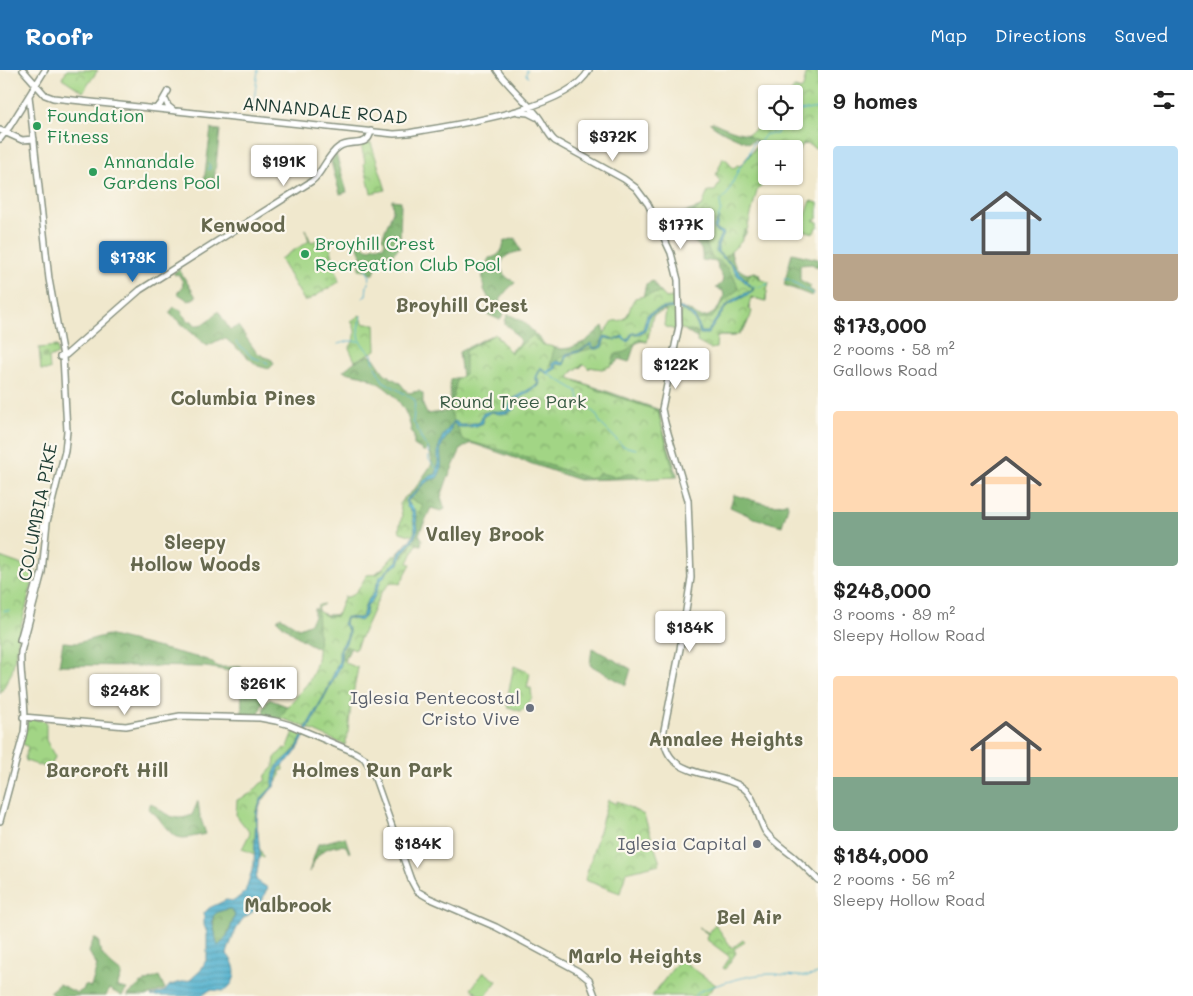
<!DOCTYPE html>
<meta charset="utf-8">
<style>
:root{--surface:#fff;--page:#f2f2f2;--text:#222;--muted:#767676;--accent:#1f6fb2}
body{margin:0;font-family:Mali,sans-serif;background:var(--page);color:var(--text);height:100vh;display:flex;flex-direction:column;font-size:19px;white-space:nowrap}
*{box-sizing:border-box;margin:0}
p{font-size:16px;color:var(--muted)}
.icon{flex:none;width:28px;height:28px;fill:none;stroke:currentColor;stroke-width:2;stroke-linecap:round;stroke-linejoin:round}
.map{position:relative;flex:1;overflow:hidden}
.details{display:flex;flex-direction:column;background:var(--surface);width:375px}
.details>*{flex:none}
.fabs{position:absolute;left:758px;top:15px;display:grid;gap:10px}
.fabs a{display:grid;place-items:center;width:45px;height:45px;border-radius:5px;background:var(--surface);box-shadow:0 1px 4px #0004;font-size:25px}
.price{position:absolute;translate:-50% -42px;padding:0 11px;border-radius:5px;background:#fff;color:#222;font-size:16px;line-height:32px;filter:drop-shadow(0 1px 2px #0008)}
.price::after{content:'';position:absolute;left:50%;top:30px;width:15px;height:11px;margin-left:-8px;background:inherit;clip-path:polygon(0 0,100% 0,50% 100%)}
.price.selected{background:var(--accent);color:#fff}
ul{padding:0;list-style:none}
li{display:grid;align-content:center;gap:10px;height:265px;padding:0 15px}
li span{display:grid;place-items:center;height:155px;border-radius:5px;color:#555}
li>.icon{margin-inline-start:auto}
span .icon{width:90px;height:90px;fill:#fffc;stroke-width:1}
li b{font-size:21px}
h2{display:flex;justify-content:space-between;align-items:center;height:60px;padding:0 15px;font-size:21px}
header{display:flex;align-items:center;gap:30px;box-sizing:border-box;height:70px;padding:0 25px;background:var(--accent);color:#fff}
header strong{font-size:24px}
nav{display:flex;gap:28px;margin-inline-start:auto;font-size:18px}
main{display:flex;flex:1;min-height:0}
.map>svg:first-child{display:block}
.forest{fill:url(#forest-crowns);stroke:#507a53}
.cemetery{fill:url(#cemetery-stones);stroke:#60895c}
.park{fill:url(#park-crowns);stroke:#60895c}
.pitch{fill:#a2d585;stroke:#60895c}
.water{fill:url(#water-rules);stroke:#367680;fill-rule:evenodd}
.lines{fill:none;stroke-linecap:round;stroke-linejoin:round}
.stream{stroke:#4eafcd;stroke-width:1}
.major-casing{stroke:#889280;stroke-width:8}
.major{stroke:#fff;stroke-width:5}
.leisure-dot{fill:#2e9e5b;stroke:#fbf7ec;stroke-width:2}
.worship-dot{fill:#6b7280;stroke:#fbf7ec;stroke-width:2}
.labels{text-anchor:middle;stroke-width:4.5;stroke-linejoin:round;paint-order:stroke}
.street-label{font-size:18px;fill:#1f3d34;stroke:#fbf7ec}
.leisure-label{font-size:18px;fill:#27864d;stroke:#fbf7ec;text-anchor:start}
.park-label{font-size:18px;fill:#395b44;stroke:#fbf7ec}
.worship-label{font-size:18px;fill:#5b616d;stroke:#fbf7ec;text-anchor:end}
.neighbourhood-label{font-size:19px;font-weight:bold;fill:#65684e;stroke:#fbf7ec}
</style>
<header>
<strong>Roofr</strong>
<nav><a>Map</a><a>Directions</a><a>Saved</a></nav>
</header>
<main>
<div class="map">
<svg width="818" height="926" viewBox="0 0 818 926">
<defs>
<pattern id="forest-crowns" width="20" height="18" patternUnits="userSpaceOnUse" patternTransform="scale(1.25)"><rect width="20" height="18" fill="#81b672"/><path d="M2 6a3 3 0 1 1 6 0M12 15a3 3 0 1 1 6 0" fill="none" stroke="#69955e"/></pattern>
<pattern id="cemetery-stones" width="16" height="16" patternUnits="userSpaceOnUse" patternTransform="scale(1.25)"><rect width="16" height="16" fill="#a2d585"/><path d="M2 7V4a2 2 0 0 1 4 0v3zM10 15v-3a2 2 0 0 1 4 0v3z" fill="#83ae6e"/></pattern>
<pattern id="park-crowns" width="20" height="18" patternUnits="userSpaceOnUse" patternTransform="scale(1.25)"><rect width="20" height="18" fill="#a2d585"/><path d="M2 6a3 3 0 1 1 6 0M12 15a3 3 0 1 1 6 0" fill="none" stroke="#83ae6e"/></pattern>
<pattern id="water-rules" width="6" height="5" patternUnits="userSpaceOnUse" patternTransform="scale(1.25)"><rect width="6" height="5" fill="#4eafcd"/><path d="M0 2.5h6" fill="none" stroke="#4090a7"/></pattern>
</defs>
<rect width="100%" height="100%" fill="#fbf7ec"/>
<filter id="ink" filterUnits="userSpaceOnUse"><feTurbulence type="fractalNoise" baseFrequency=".02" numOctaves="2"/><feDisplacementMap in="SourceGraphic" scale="10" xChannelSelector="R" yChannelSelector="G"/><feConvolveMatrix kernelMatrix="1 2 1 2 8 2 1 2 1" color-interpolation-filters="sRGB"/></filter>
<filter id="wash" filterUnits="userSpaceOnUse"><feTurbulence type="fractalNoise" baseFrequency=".0096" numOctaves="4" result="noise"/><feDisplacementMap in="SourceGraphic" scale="20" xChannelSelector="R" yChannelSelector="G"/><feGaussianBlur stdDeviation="1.12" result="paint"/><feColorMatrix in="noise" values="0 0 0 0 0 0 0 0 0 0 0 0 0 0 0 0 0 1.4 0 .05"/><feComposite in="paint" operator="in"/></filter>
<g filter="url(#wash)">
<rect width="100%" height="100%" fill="#f0e8cd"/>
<path class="forest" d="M795,18L804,21L808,74L801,75L794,79H766L754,125L752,139L746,156V163L740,173L731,180C732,192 736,199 747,204L755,202L759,204L762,214L767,219L766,231L754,228L749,229L748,231C752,244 748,262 734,266C729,267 723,265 717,267L714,274C703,271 694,268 685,260L683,245L685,240L687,239C691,241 694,244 698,246C710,251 722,236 724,226L723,221L716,218L722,213L723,208L718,199L717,192L702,190C704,170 689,173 678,161V148L680,144L701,137L741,95L758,74L755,70L749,73C736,68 721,62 710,53L713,52C721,56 747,68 756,62C761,58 764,50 766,44V51H794L793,24Z
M211,59L220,60L214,111H204Z
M336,84L347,122L340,124L331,92Z
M392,130L401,131L400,176L393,184C379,183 378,193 374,204H370L366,199L363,201L359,199L361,185L355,168L359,173L369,179L374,176H384L385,171L382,168L393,141Z
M515,168L521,181C517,182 512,183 508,185C496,193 502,208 514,211L515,213C506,220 501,226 498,237L505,241L500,250L485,243L490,231L484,219L482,209L484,198L489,188C499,187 503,181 504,171Z
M792,183L818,189V198L812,194L800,195V210L811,216L809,219L814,222L812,226L784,215Z
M179,199L196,227L189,231L177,223L182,218L183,212L178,204L175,205L173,203Z
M653,211L657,218L666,228L673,227L674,237L676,238V260L665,256L666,240L653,245L647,272L641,271L635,274L629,292L619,289C613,298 601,299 590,297L589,299L584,294L580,298L579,297L570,304L569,308L660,340L661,352L678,407L579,410L471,373L461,379L447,410L441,427L445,439L441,441L431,438L419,464L422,469L421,475L417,474L385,515L358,562L345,590C320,580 296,569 277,550L281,547L299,558L309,554L314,546V538C322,545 328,546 338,544L345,529L354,528L363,514L391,491L412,468L415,461V454L403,433V429L414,420L432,394L430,381L427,379L425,382L414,375V366L412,364C408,337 392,318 366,307C359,304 351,304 343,301L354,292L369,285L374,288L384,303L400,313L408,323L419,321L423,324V335L427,344L450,341V309L462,307L459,282L490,266H497L509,282L521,272L510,257L505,255V251L508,244L524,252L546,276L562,279L570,278L586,271L603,256L605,263C622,251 628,249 635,228L643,227L646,214Z
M174,237L181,240L187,251H192L195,255C205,256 212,248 218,241L230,260L238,256L257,283L272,290L274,294L269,299L258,296L226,269H221L207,276L169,243Z
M734,425C750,428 772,440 787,432L788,436L782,456L754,448L730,437Z
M107,565L208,590L218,597H241L264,629L258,646L242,645L241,608L229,601L206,597L59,595L63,572L77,573Z
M592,578L631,599L626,615L590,595Z
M269,629L289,637L279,650L263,646L264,637Z
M198,731L200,746L206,764C199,765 190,768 183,768C166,767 162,746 148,739L151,733C165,743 173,753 192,745Z
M345,767L350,782L349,783L346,776C337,774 323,778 317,787C313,792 312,798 309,802L318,774Z
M228,839H231L235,844C232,855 227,870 218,876L216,873L213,846L216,842Z
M94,868L99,871C98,885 112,896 122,903L117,917L127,919L122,926L109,919L106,926H54L49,922L59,914L77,923L83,920L85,915L91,917L97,896L89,882Z
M159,906L165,919L147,926H127L140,914Z"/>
<path class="cemetery" d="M57,276L58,284L49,288L50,300H41L39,278Z"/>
<path class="park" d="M67,0H98L83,22L62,8Z
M807,0L818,2V79L804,73L794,87V79H766V106H771L757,121L747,160H744L741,172L724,188L746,211L752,202L759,207V209L769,212L765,231L751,227L748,239L752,241L750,248L737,265H717L716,278L710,279L697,272L698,262L680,259L681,239L697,250L712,248L727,228L739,219C734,207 725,190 712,188L695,146L689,147L702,136L708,121H715L720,112L716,105L723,88L728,91L732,98L735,97L737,95L741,96L760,72L747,65L762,55L766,41V51H794V24H790L794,18L800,20L803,18Z
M371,73L386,120L371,123L364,94L365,92L361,75Z
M305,159L311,172L328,167L339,212L305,232L280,189L309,171Z
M661,223L666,228L673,227L674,237L676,238L675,260L664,256L666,240L653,245L647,272L639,269L625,282L615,284L611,296L602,299L589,297V299L584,294L573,301L569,308L597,320L658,341L675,407L644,409L632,403L616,407L600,403L590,409L516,384L463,370L450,342L457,309L465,304V281L495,264L511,283L533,265L540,274L554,277L550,297L564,286L597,277L604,268V264L613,251C633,251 626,240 635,228L648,225L649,224Z
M360,245L364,254H375L376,280L355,291L349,278C357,268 357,261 351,251Z
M406,426L409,429L423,435L415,452L416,457L413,466L400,462L399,459L402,446L400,434Z
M413,472L417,473L408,493L411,494L400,514L391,512L381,523L355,580L346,576L340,588L345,590L346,593L358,598L351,635L348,662L345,675L298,654L280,648C288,635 298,625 307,614C323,591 318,564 317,538L319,535L324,534L318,538V541L328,547L337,546L344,527C356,528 361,513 367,505L378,504L394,485L403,488Z
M0,487L36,500L22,552L12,602L0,624Z
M514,596L530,603L527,618H531L532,628L524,639L520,641L508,637L506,634Z
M31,649L46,651V670L55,687L51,696L49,695L48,698L39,695L37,696L35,694L26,691L25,687L28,677L23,674L27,651Z
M295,659L304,664L299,677L297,676L283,693L284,700L280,701V707L256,740L259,777L264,788L242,779L250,763L236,745L237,730L252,723L260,714L265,711L266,705L274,696L275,688L284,678L287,679Z
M608,730L616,734L617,731L644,745L660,793L659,794L626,802L620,823L585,810Z
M715,854L732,878L743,870L745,872L734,879L736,883L725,899L723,898L730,887L706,869L708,864L698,857L709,863Z
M680,889L716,915L705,926H652Z"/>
<path class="pitch" d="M811,131L818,133V148L813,150L818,152V157H816L814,163L802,160L801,158Z
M484,902L497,911L486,926H481L471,919Z"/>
<path class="water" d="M719,147L716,160L723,162L724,165L718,175V182L732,194L754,219L751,223L727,236L708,264H700C694,238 672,232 650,245L645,261L638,264H633L628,272L624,270L622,268L615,270L605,268L602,277L598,279H593L590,275L579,282L568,285L564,295L555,294L557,298L547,304L541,299L537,307L540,313L539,316L513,332L515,338L509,343L499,344L492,342L484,346L483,353C476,358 466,357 457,357L454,353C450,357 452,359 449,364C446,369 443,371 441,377C439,388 445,398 437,408C420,412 420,422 407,431L409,434L415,440L418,459L414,469L402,484L399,494L390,499L381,510L374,528L367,536L366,545L360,551L349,548L346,549L345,554L349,559V565L346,573L341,580V595L299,677L293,686L279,699L275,716L264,727L258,740L257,754L260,783L256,810L268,818C264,822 264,830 260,835C256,841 249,844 244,848C237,854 230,874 227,884C238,896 238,912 224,921L210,920L202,926H151L165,921L170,915L190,910L201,900L207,888V863L204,855V843L209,838L226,830L234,831L245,822L254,794L256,742L262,727L272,717L274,703L277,696L296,679L308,654L326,622L339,591V581L347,567L348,560L343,554L346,547L359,548L362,547L366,533L374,522L379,508L397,491L400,482L412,468L415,461L412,442L407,437L405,430C408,427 412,426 415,422C424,412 423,408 436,404L438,395V379L442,367L454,351L457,352L459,355H470L472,353H478L481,350L482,344C492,338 498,343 508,341L511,330L538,314L535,307L540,297L547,301L554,297L552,295L553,293L557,291L563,293L566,284L581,280L591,273L593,277L597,278L601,275L603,268L606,266L614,269L623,266L627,270L632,263H636L643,259L647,245C655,239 672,234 682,238C686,240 691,244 695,247C696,253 701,256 701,262H707C722,242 725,230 751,221L753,219L737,205L730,194L716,182V175L721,164L715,161L714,157ZM228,839H231L235,844C232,855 227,870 218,876C216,872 216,868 215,863C211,847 210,843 228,839Z"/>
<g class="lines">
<path class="stream" d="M527,0L526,5L528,7
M794,42L818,38
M252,46L258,0
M794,48V43
M208,99H210L209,94
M718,148L721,140L720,132L728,123L739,98L748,87L753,73L760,72L766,64H777L778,60L792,51
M361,190L367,195L366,200L370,207L367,216L366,225L363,228
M784,209H788L814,224
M753,216L758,217L768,214
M360,270L358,259L361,246
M236,272L252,287L268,293
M338,274L349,271H360L366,279L372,284L375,297L383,311L415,330L413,352C420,360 420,372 428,377L429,390L438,400
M547,303L577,321L581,337C594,339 596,344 601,354
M602,355L623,376L636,379
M4,541H9
M695,926L698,922C718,914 749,904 771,904C786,904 803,909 818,904"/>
</g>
</g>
<g filter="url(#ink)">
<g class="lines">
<defs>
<path id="major" d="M23,0L45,25L53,28L394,64L408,63C452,55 568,40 589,0
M497,0C509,17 524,29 537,45C544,53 547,64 555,71L624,109L636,118L648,134L671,183L678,210L679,256L662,339L665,353L688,430L691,508L680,579L664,660C661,710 714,699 742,717C756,726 757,747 765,761C772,771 783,778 793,786C802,794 810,802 818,810
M166,31L168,36L173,40
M156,38L160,35L168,21
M518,42L528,43L536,47
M0,60L22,70L34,69
M0,69L10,56L45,0
M60,287L66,285L140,220L312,111C323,102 327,85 339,77C350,69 368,79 371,61
M43,458L46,440
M20,570L35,516
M23,647L126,656L180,646L260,648L276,651L290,655L354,682L364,688L372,700L411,810L417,821L429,828L496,857L578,901L589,910L595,926
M0,751L24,662C28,635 19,609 21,582L42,502L47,452L65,381L67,361L63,286L49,209L29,26"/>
</defs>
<use href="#major" class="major-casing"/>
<use href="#major" class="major"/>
</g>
</g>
<g class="leisure-dot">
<circle cx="37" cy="56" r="5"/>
<circle cx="93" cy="102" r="5"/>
<circle cx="305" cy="184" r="5"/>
</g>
<g class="worship-dot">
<circle cx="530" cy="638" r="5"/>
<circle cx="757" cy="774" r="5"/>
</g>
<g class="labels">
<g class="street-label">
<text transform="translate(325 41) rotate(5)" y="6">ANNANDALE ROAD</text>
<text transform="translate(38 442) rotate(-79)" y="6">COLUMBIA PIKE</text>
</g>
<g class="leisure-label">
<text x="47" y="52">Foundation<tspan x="47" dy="21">Fitness</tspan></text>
<text x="103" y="98">Annandale<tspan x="103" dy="21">Gardens Pool</tspan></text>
<text x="315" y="180">Broyhill Crest<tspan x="315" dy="21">Recreation Club Pool</tspan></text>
</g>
<g class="park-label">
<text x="513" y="338">Round Tree Park</text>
</g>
<g class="worship-label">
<text x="520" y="634">Iglesia Pentecostal<tspan x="520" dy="21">Cristo Vive</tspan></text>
<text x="747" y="780">Iglesia Capital</text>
</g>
<g class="neighbourhood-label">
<text x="243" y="162">Kenwood</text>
<text x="462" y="242">Broyhill Crest</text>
<text x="243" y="335">Columbia Pines</text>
<text x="485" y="471">Valley Brook</text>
<text x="195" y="479">Sleepy<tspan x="195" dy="22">Hollow Woods</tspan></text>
<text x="726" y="676">Annalee Heights</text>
<text x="107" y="707">Barcroft Hill</text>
<text x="372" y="707">Holmes Run Park</text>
<text x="288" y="842">Malbrook</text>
<text x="749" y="854">Bel Air</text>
<text x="635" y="893">Marlo Heights</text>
</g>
</g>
</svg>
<div class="fabs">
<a><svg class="icon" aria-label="locate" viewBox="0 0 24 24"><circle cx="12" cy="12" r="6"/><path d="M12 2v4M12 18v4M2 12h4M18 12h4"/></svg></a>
<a>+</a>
<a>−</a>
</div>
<b class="price" style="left:613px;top:92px">$372K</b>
<b class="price" style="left:284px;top:117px">$191K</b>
<b class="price" style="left:681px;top:180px">$177K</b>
<b class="price selected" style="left:133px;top:213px">$173K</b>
<b class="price" style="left:676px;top:320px">$122K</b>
<b class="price" style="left:690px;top:583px">$184K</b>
<b class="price" style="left:263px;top:639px">$261K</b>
<b class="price" style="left:125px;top:646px">$248K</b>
<b class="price" style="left:418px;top:799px">$184K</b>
</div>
<section class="details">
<h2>9 homes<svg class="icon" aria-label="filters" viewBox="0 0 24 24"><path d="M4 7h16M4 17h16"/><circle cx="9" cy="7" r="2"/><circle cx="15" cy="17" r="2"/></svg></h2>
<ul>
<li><span style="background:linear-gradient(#bfe0f5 70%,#b9a48a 0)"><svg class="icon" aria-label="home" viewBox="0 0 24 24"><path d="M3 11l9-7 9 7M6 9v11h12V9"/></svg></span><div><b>$173,000</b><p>2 rooms · 58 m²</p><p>Gallows Road</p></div></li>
<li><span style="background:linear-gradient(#ffd9b3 65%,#7fa58c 0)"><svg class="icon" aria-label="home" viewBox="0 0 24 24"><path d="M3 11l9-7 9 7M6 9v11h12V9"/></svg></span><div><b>$248,000</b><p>3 rooms · 89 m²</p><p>Sleepy Hollow Road</p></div></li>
<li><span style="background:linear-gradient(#ffd9b3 65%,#7fa58c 0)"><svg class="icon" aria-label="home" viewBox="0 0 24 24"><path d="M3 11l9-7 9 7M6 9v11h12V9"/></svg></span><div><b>$184,000</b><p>2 rooms · 56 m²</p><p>Sleepy Hollow Road</p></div></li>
</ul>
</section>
</main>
